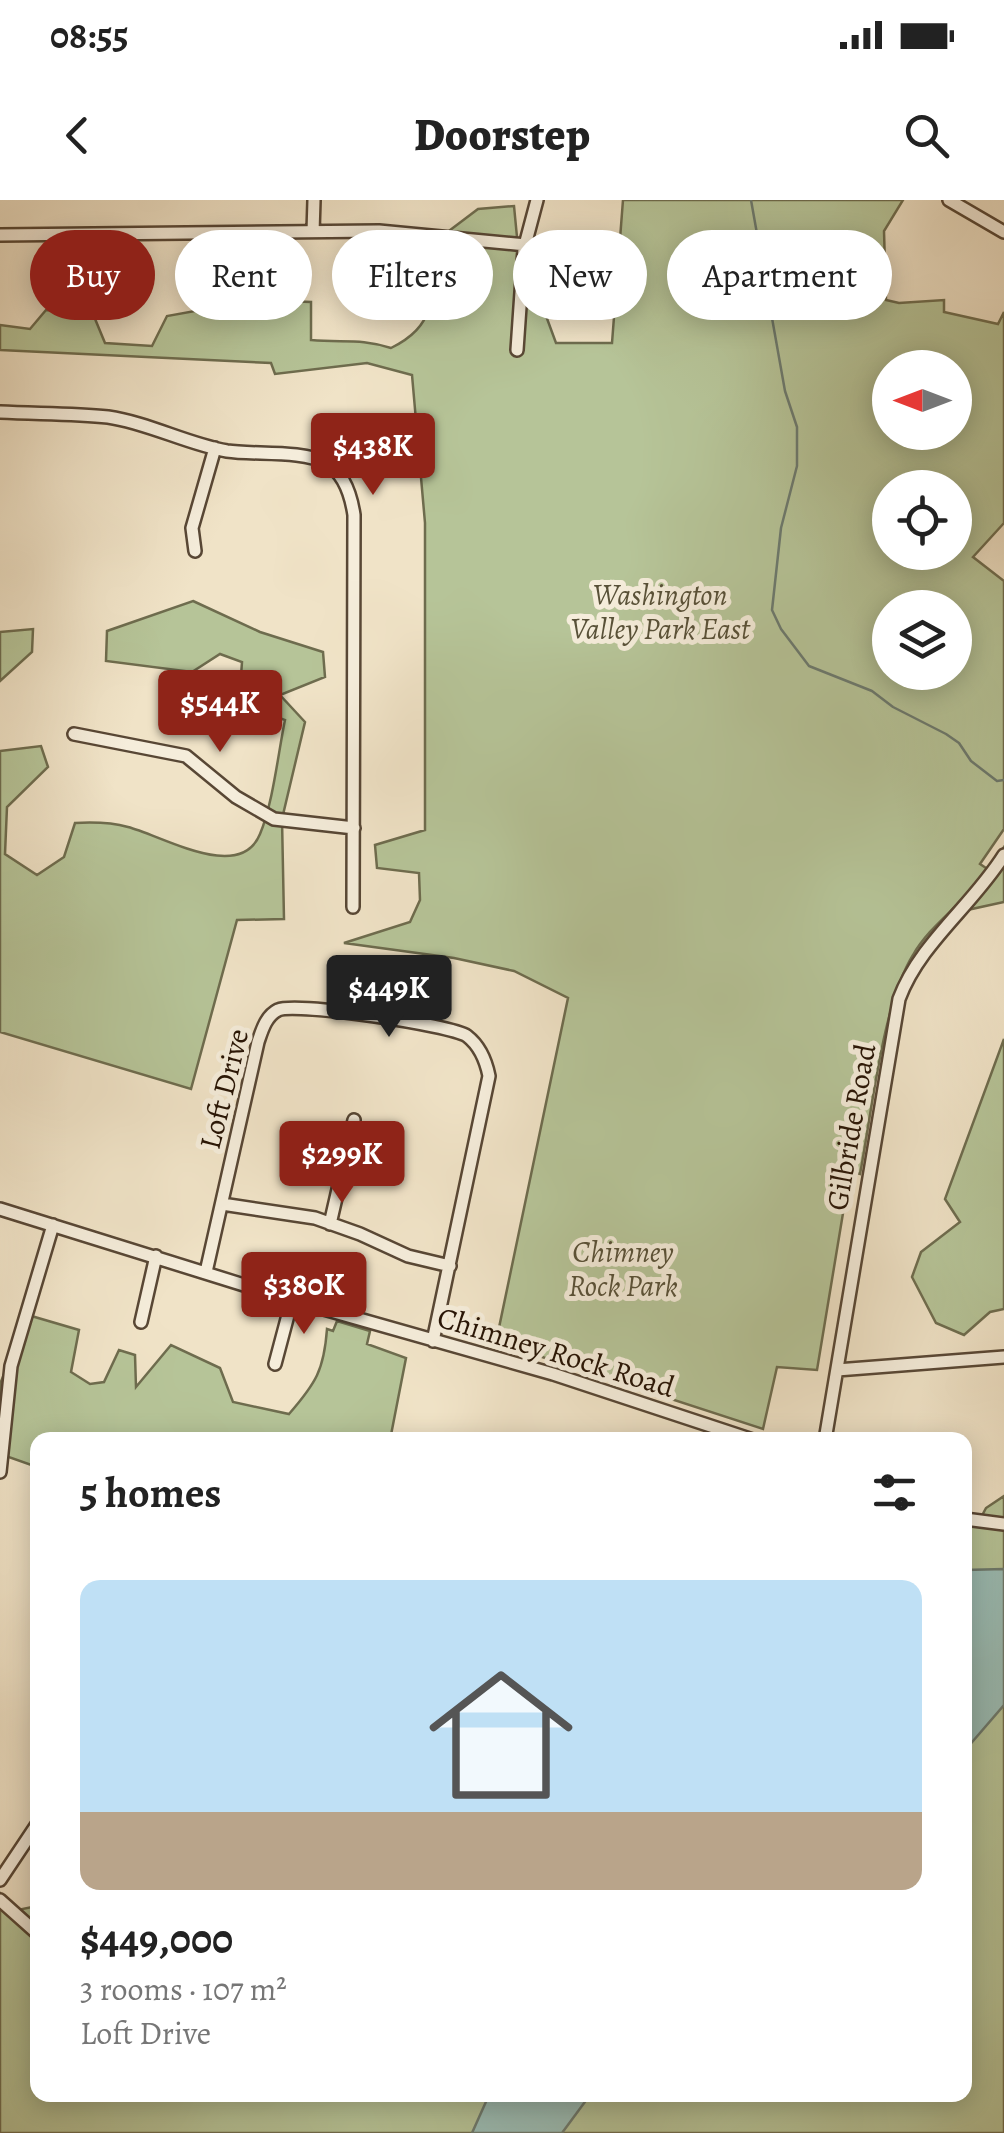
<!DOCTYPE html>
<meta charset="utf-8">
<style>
:root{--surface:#fff;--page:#f2f2f2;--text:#222;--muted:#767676;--accent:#8f2418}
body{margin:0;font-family:Alegreya,serif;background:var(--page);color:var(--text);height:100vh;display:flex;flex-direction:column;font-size:38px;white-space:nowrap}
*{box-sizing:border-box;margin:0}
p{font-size:32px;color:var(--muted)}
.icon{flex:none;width:55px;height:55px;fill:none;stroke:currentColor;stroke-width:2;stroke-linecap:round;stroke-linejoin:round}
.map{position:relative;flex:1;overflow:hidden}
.details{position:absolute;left:30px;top:1232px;width:942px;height:670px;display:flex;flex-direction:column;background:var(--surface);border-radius:20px;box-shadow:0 5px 25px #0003}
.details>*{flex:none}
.top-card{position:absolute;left:30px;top:30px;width:945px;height:90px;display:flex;gap:20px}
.needle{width:65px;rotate:270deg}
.fabs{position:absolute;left:872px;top:150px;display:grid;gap:20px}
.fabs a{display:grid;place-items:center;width:100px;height:100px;border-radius:50%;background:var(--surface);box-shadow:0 5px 25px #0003;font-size:50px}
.price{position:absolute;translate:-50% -85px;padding:0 22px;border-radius:10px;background:var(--accent);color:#fff;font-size:32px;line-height:65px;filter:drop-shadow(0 2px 5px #0008)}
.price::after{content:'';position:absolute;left:50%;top:60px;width:30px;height:22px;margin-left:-15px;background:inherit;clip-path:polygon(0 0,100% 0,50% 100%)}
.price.selected{background:#222;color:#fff}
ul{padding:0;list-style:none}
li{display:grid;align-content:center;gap:20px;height:530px;padding:0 50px}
li span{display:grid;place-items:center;height:310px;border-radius:20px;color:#555}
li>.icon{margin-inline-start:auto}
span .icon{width:180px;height:180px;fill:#fffc;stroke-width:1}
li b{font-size:42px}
h2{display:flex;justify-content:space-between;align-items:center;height:120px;padding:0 50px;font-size:42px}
.tag{padding:0 35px;border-radius:45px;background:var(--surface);box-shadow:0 5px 25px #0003;font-size:35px;line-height:90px}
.tag.selected{background:var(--accent);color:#fff}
.status{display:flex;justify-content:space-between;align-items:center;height:70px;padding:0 50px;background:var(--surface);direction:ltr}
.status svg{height:28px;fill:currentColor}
header{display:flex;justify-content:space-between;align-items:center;height:130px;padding:0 50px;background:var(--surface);font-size:45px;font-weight:800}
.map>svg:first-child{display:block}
.green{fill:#b6c498;stroke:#6e6c4e;stroke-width:2.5;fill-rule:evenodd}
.water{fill:#9abeb7;stroke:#6c7a6f;stroke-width:2.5}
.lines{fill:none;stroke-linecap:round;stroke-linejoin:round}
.stream{stroke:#6c7a6f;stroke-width:2.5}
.minor-casing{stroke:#584735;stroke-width:16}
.minor{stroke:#f5eddb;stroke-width:11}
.labels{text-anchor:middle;stroke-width:10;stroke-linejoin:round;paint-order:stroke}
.park-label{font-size:30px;font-style:italic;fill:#585138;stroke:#f5eddb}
.street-label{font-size:30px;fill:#261304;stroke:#f5eddb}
</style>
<div class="status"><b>08:55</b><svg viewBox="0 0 49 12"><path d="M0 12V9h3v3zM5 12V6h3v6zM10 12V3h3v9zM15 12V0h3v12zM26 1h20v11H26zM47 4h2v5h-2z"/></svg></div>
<header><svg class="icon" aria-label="back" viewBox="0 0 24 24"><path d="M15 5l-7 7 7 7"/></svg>Doorstep<svg class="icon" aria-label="search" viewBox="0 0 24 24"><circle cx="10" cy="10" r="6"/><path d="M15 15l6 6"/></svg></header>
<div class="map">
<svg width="1004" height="1933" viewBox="0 0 1004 1933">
<rect width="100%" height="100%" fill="#f0e3c7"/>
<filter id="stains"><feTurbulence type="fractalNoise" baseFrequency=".002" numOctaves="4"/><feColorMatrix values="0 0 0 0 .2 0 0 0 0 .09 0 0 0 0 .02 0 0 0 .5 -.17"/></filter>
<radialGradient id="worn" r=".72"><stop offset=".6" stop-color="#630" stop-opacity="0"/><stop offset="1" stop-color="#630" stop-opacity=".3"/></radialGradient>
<path class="green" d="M623,0H903L884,31L886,100L899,103L944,100V112L998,124L1004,112V323L973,357L1004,381V629L980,664L989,670L1004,647V702L967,710L960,702C943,719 925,734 913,755C882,805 872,913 860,974L850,971L817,1170L777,1167L763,1229L496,1142L568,798L514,771L454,758L344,743L410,722L420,700L419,673L377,668L375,645L425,630V323L412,175L367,163L275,174L271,163L0,150V125L30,129L46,110L93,114L105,143L152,146L167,116L256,100L311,102V140C343,143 360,138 391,148C440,124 432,94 425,49L478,9L514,6L517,37L556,143H612ZM890,168H955V232H890ZM890,288H955V352H890ZM890,408H955V472H890Z
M193,401L260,432L323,452L325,477L280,495L305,522L282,619L284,719L237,720L191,889L0,832V551L41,546L48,567L7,607L5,654L37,675L64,657L75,623C93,622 110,622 128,627C163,636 240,683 260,634C273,603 278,554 285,520L239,503L242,462L220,454L192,472L106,461L107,431Z
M33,429L32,452L0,481V432Z
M1004,839V1109L990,1112L964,1135L936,1123L912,1077L921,1052L960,1022L945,999Z
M28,1115L79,1130L71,1172L90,1184L104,1182L119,1150L135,1155L136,1187L171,1145L220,1168L233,1202L289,1214C316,1183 324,1170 327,1129L333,1131L337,1121L370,1131L367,1144L406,1158L390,1240H38L37,1267L0,1254V1184Z
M1004,1296V1933H0V1693L18,1710L37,1706L38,1895H965V1324L977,1325L986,1308Z"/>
<path class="water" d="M1004,1369V1505L967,1548L965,1370Z
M489,1895H590L562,1933H472Z"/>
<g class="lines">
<path class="stream" d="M751,0L785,191L797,227V266L781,328L772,410L781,429L809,466L872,491L893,507L946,534L959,543L971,561L997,581L1004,580"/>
<defs>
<path id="minor" d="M949,0L1004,32
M313,32L314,0
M0,35L379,31L526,45
M517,150L524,49L537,0
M0,212C36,214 73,213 108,217C149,223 187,244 227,251C254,255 303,250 326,263C344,273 351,295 354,315L353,707
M195,351L192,328L215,248
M74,534L186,556L236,597L274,619L354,628
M222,1004L315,1018L360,1034L408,1056L450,1066
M0,1009L292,1100L553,1174L753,1240
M330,1024L354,920
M206,1072L258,842C262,830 266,816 278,810C296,802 451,825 467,836C480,846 486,861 489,876L433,1141
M141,1122L156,1056
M275,1164L292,1100
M837,1170L1004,1157
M825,1240L899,799C920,743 972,706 1004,655
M0,1272L11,1166L53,1025
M965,1319L1004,1324
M0,1680L38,1623
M0,1700L38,1734"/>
</defs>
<use href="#minor" class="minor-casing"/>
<use href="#minor" class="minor"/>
</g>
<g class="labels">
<g class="park-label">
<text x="660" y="405">Washington<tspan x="660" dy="34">Valley Park East</tspan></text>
<text x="623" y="1062">Chimney<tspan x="623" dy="34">Rock Park</tspan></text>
</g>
<g class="street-label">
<text transform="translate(224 889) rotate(-76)" y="10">Loft Drive</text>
<text transform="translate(851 927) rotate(-80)" y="10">Gilbride Road</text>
<text transform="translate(556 1152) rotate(17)" y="10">Chimney Rock Road</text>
</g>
</g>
<rect width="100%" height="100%" filter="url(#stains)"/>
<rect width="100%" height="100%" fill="url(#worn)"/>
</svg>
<div class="fabs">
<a><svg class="needle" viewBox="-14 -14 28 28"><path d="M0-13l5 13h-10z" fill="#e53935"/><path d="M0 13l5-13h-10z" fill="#767676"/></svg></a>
<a><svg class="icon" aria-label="locate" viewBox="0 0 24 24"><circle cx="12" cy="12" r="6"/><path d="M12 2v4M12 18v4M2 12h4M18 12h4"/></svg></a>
<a><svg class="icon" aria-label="layers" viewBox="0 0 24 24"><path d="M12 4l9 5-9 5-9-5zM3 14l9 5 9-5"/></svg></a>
</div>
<b class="price" style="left:373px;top:298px">$438K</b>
<b class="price" style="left:220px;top:555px">$544K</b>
<b class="price selected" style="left:389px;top:840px">$449K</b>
<b class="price" style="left:342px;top:1006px">$299K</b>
<b class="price" style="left:304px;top:1137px">$380K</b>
<div class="top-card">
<a class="tag selected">Buy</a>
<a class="tag">Rent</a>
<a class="tag">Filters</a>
<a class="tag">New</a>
<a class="tag">Apartment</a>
</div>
<section class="details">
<h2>5 homes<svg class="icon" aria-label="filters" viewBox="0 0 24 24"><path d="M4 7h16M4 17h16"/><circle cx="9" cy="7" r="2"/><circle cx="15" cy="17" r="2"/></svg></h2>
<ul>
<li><span style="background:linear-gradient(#bfe0f5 75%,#b9a48a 0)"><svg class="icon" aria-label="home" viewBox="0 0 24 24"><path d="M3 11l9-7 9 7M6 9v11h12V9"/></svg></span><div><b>$449,000</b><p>3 rooms · 107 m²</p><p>Loft Drive</p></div></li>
</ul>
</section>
</div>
